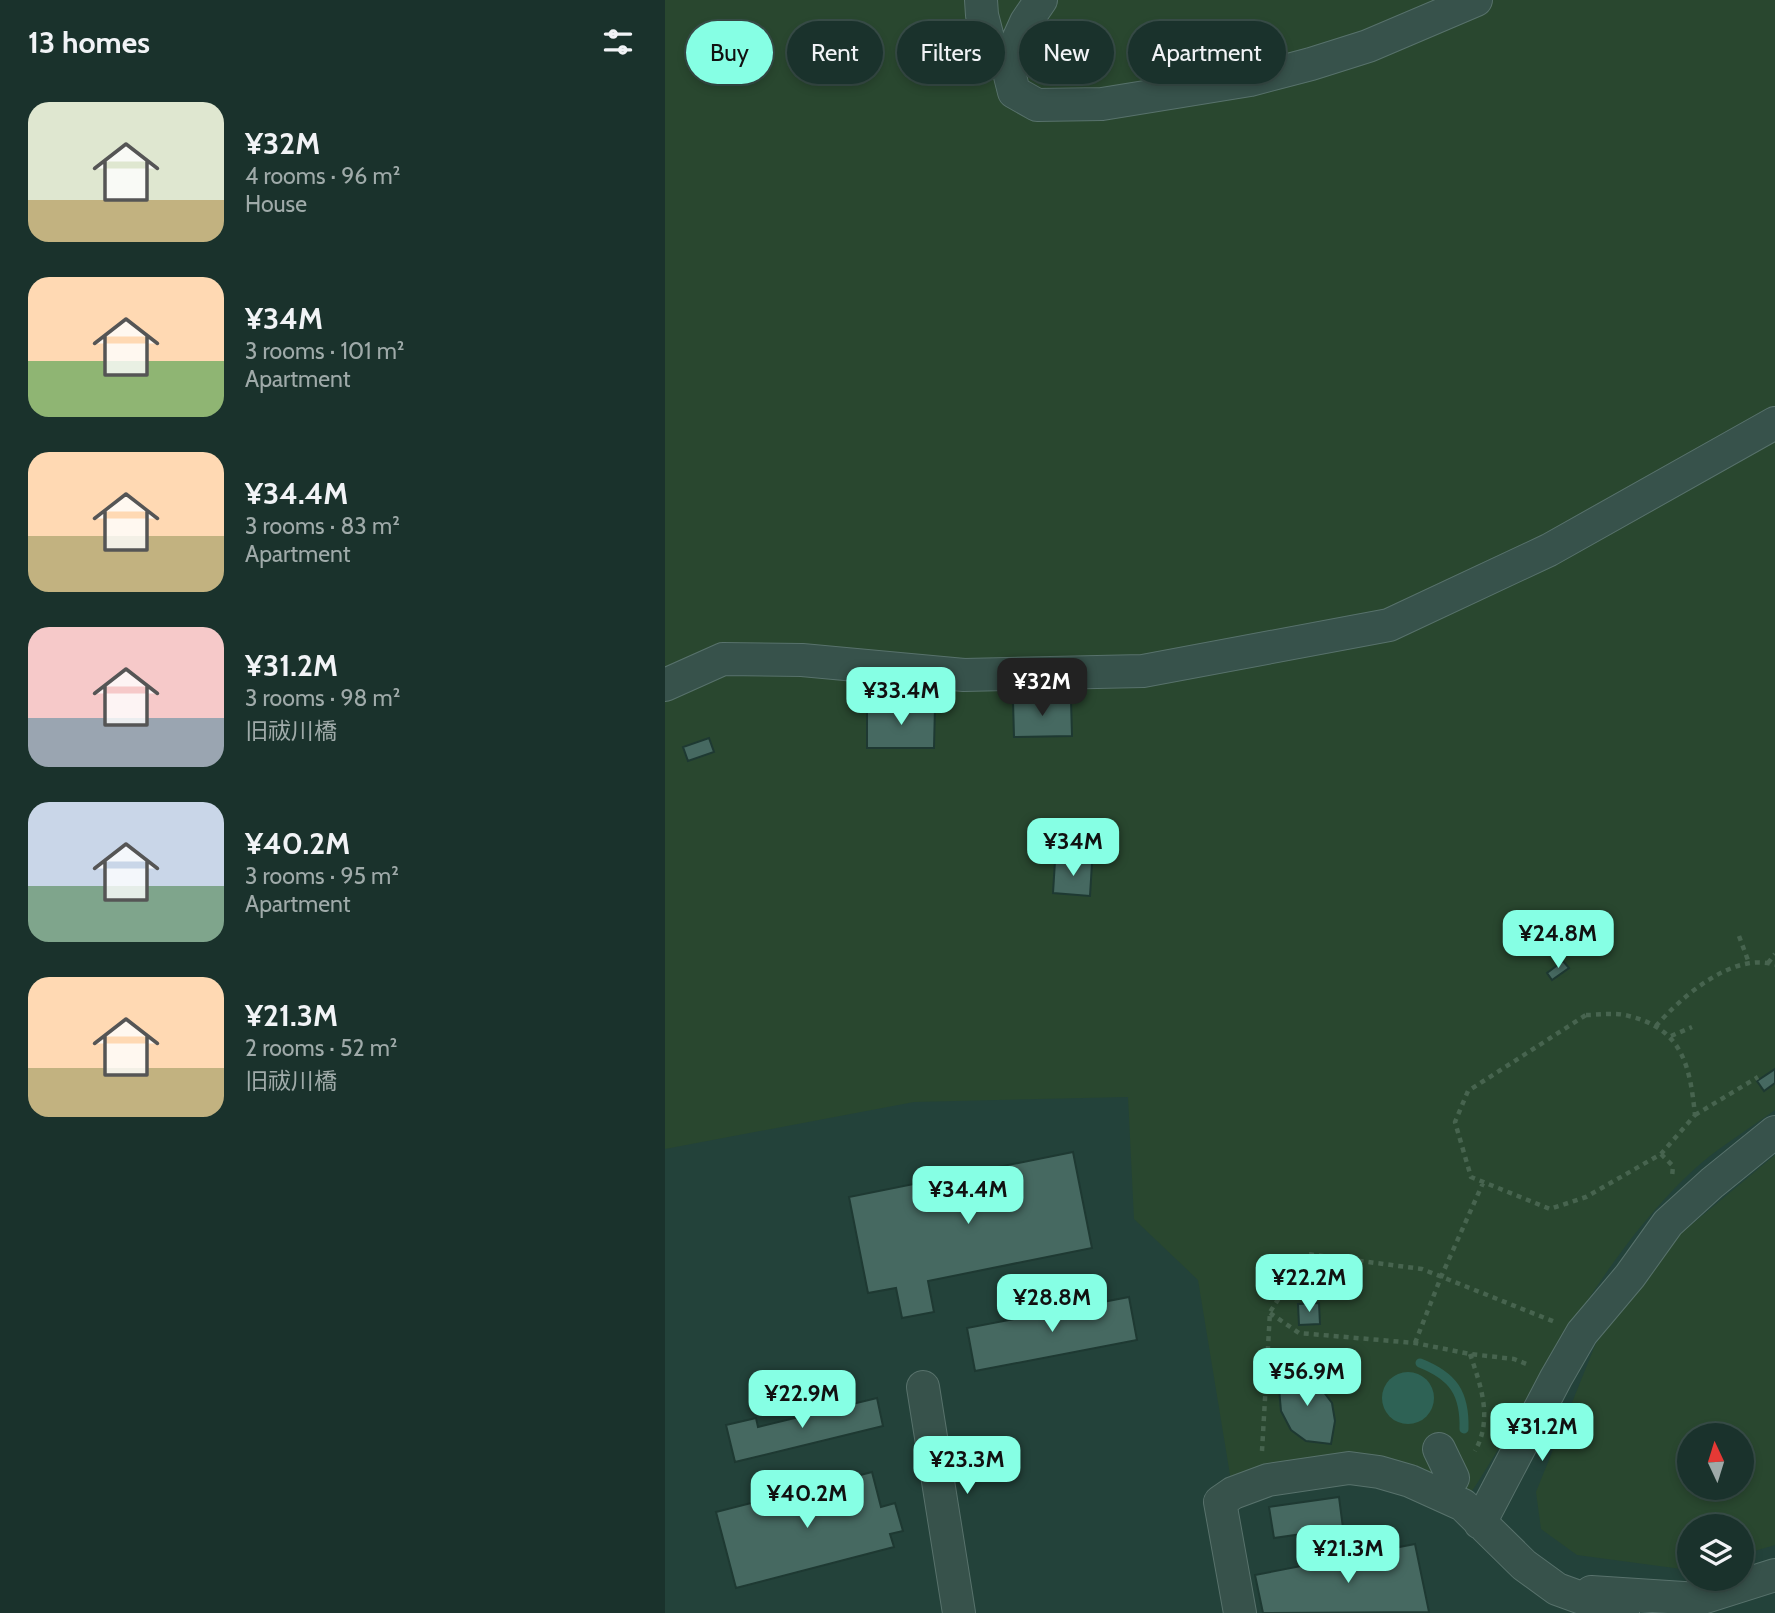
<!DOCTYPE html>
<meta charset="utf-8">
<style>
:root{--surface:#1a322c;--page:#273e38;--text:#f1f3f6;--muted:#9faaa9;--line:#384d48;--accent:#86ffe4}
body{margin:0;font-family:Cabin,"Noto Sans JP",sans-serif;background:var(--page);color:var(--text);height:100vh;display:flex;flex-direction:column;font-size:26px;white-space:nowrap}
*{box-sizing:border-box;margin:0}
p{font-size:23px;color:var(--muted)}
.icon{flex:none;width:38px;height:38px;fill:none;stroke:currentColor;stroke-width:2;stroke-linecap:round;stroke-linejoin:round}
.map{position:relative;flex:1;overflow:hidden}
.panel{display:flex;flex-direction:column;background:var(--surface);width:665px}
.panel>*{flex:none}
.hud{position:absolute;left:21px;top:21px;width:665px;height:63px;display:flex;gap:14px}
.needle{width:46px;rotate:356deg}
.tools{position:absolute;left:1012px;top:1423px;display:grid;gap:14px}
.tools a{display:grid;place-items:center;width:77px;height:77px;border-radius:50%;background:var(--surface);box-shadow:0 4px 10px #0003,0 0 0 2px var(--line);font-size:35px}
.price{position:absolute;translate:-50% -60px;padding:0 16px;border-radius:14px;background:var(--accent);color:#111;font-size:23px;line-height:46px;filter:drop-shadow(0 2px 4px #0008)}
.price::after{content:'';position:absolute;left:50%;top:42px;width:21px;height:16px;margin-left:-10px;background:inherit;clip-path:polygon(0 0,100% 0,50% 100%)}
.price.selected{background:#222;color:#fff}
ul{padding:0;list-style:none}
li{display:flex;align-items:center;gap:21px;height:175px;padding:0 28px}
li span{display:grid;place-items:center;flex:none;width:196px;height:140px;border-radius:21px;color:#555}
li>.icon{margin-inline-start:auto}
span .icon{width:84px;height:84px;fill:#fffc;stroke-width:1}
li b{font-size:30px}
h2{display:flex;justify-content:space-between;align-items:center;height:84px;padding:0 28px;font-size:30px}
.pill{padding:0 24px;border-radius:32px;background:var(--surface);box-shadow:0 4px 10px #0003,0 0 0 2px var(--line);font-size:24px;line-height:63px}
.pill.selected{background:var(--accent);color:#111}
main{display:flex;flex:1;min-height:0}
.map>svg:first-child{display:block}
.green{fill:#29472f;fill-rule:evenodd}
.water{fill:#2e6255}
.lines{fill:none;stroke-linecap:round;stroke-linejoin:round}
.stream{stroke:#2e6255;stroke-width:9}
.building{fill:#466961;stroke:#1e3932;stroke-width:2}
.street-casing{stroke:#58726c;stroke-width:34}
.path{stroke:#47644f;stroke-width:4.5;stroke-dasharray:5 5;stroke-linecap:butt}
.street{stroke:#37524b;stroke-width:32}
</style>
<main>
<section class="panel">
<h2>13 homes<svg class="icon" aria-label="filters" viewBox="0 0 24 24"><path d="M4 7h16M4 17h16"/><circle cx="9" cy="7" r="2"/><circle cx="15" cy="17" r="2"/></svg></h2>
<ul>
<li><span style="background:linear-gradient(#dfe7d0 70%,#c2b280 0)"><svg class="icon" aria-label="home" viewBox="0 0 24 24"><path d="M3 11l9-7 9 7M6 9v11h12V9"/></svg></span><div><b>¥32M</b><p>4 rooms · 96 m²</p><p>House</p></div></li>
<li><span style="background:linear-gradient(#ffd9b3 60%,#8fb573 0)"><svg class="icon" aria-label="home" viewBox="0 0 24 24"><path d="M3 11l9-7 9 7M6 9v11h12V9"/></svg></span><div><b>¥34M</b><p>3 rooms · 101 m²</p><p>Apartment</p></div></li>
<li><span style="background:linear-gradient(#ffd9b3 60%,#c2b280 0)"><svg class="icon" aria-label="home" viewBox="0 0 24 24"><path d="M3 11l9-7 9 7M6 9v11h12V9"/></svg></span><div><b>¥34.4M</b><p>3 rooms · 83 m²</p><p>Apartment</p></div></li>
<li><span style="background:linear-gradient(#f6c9c9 65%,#9aa5b1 0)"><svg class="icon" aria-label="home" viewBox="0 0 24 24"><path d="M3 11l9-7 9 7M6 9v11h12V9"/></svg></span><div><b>¥31.2M</b><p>3 rooms · 98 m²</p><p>旧祓川橋</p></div></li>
<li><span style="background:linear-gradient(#c9d6e8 60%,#7fa58c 0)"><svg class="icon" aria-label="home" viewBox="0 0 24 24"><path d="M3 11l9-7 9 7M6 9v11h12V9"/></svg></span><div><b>¥40.2M</b><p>3 rooms · 95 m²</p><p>Apartment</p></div></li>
<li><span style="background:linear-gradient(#ffd9b3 65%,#c2b280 0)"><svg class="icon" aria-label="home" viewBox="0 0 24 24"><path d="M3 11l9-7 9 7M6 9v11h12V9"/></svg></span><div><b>¥21.3M</b><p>2 rooms · 52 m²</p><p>旧祓川橋</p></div></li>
</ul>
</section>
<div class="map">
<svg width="1110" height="1613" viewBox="0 0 1110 1613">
<rect width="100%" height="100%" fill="#23423a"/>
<path class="green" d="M0,0H1110V1110C1081,1131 1049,1150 1024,1174C926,1268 872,1394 798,1505L714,1472L568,1493L533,1280L469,1219L463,1097L249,1102L0,1149Z
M1110,1155V1545L1076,1555V1526H1024V1570L912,1555L876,1529L871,1492L931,1343L1014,1235ZM1024,1435H1076V1488H1024Z"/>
<path class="water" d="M717 1398a26 26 0 1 1 52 0a26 26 0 1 1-52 0Z"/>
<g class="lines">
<path class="stream" d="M755,1363C788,1376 800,1393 799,1429"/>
</g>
<path class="building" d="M406,700L407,736L349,737L348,701Z
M202,706H270L269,748H202Z
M44,738L49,752L23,761L18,747Z
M390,861L427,863L425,896L388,893Z
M898,961L904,968L887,980L882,973Z
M1110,1069V1083L1099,1091L1092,1081Z
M408,1152L427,1248L263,1281L269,1312L237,1318L231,1288L203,1293L184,1197Z
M464,1297L472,1340L310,1371L302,1328Z
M654,1303L655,1324L634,1325L633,1304Z
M620,1371L632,1372L641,1377L655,1387L667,1403L670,1421L666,1444L641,1441L626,1430L616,1411L614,1388Z
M212,1398L218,1426L70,1462L61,1425L91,1418L93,1427Z
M207,1472L216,1507L230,1503L238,1531L225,1534L229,1547L71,1588L51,1512Z
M674,1497L678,1528L609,1538L604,1507Z
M750,1544L764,1612L598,1613L590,1575Z"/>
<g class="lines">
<defs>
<path id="street" d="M316,0L317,15L325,46L342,64L349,92L372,105L437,104L585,80L646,64L703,46L811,0
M342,64L361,22L376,0
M0,685L58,659L137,660L299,675L478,671L724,625L884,550L1110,423
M258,1387L294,1613
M774,1449L788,1478
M815,1523L891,1378L917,1333L965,1276L1003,1223L1047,1183L1110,1132
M926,1592L1034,1599L1110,1575
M575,1613L555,1502L568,1493L603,1480L684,1468L714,1472L745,1481L798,1505L859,1565L892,1589L958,1613"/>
</defs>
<use href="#street" class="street-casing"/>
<path class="path" d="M1074,936L1084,963
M1103,963L1110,954
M921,1015C934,1015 951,1012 964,1016C1018,1029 1025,1067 1030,1115L996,1154L921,1197L885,1209L806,1177L790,1122L803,1091Z
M991,1026C1016,997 1069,951 1110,965
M1006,1036L1027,1027
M1030,1115L1093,1077
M996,1154L1008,1166L1007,1177
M605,1313L634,1333L750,1343L805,1354L849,1359L864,1365
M750,1343L776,1277L818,1183
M805,1354C816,1386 828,1419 810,1451
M597,1451L605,1312L642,1254L757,1269L890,1322"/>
<use href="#street" class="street"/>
</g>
</svg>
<div class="tools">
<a><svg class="needle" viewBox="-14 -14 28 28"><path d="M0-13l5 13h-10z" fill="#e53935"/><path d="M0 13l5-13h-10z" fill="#9faaa9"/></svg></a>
<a><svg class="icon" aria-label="layers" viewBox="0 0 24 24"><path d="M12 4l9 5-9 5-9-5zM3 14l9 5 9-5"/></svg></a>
</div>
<b class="price selected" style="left:377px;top:718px">¥32M</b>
<b class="price" style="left:236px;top:727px">¥33.4M</b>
<b class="price" style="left:408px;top:878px">¥34M</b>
<b class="price" style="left:893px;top:970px">¥24.8M</b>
<b class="price" style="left:303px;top:1226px">¥34.4M</b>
<b class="price" style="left:644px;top:1314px">¥22.2M</b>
<b class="price" style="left:387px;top:1334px">¥28.8M</b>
<b class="price" style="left:642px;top:1408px">¥56.9M</b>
<b class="price" style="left:137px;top:1430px">¥22.9M</b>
<b class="price" style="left:877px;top:1463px">¥31.2M</b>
<b class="price" style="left:302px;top:1496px">¥23.3M</b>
<b class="price" style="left:142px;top:1530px">¥40.2M</b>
<b class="price" style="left:683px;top:1585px">¥21.3M</b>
<div class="hud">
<a class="pill selected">Buy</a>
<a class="pill">Rent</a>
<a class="pill">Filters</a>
<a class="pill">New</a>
<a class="pill">Apartment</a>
</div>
</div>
</main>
